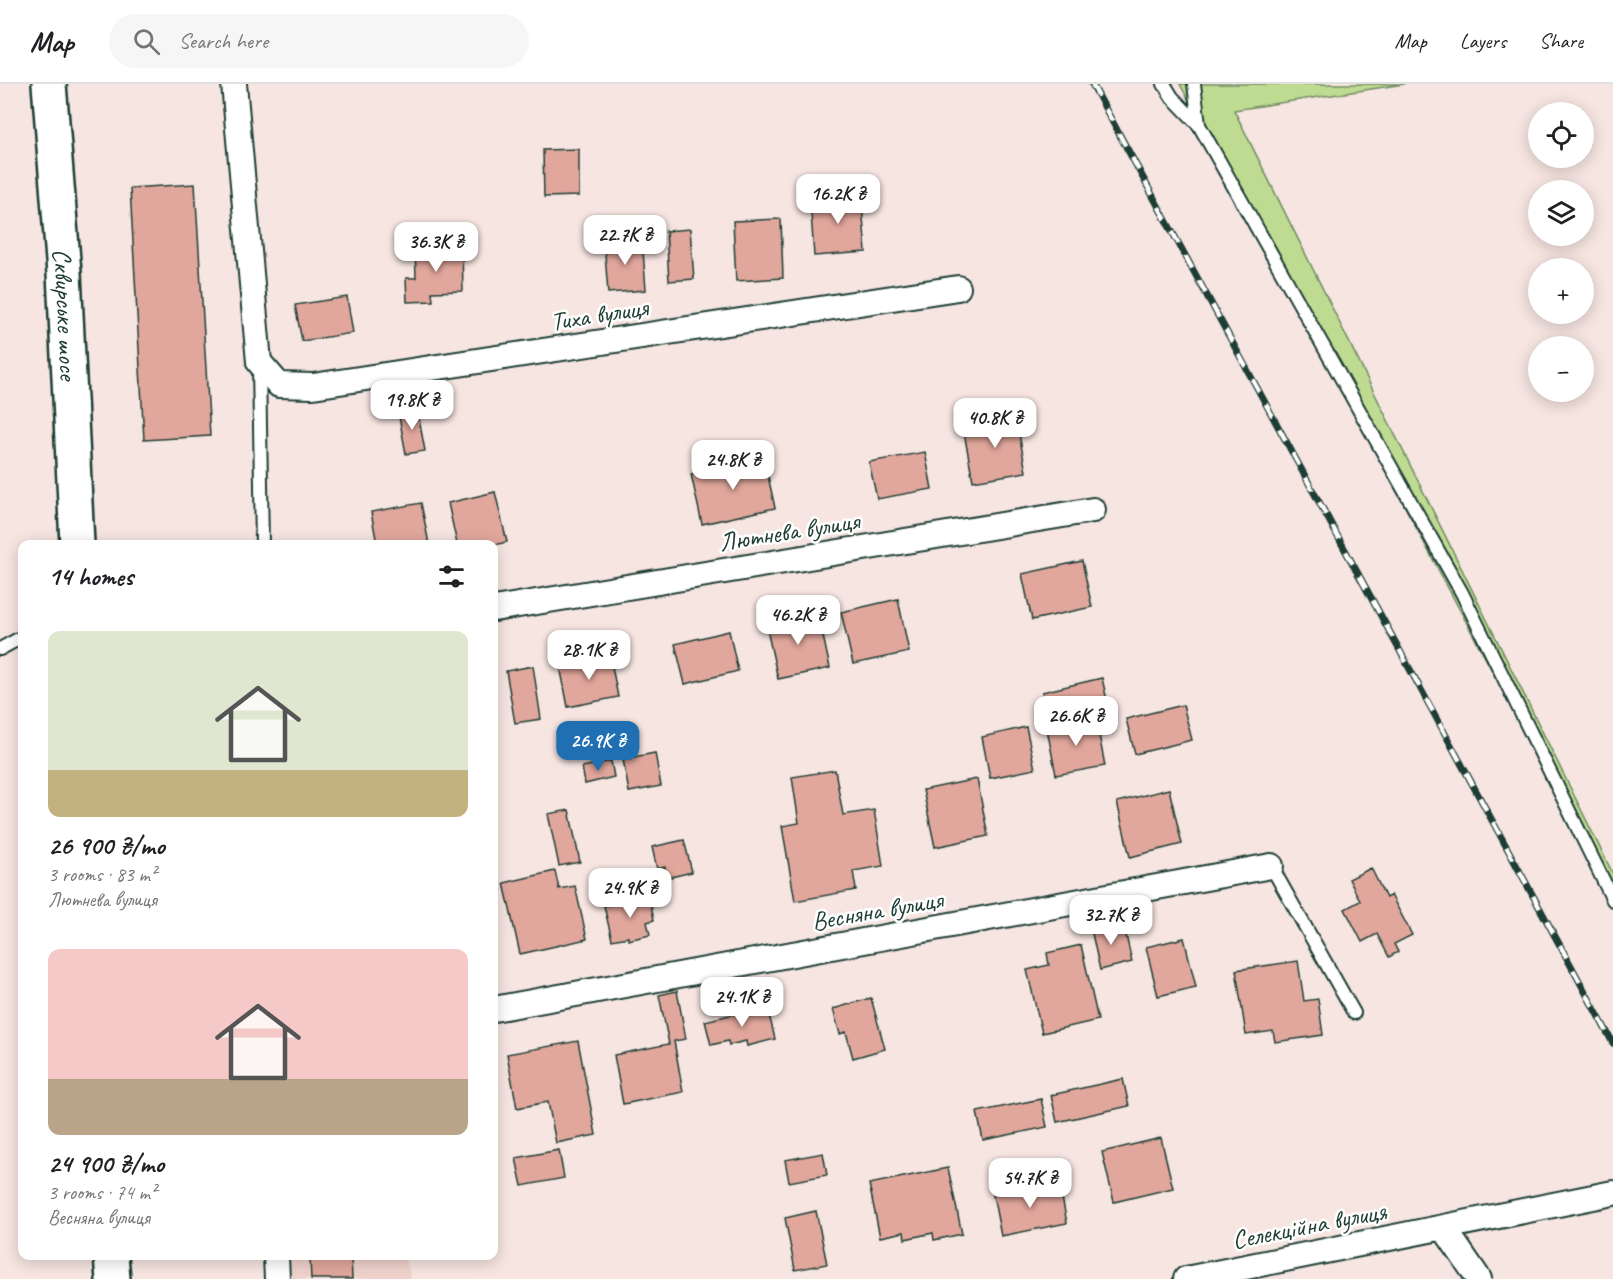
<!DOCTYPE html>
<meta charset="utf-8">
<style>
:root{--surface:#fff;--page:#f6f6f6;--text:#202124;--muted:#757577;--line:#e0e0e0;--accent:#1f6fb2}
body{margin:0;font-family:Caveat,sans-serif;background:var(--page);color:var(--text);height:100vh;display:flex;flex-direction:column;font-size:22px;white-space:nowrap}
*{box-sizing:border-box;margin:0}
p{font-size:20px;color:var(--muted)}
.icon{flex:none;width:33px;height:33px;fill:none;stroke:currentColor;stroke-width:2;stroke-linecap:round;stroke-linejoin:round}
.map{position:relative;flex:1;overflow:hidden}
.drawer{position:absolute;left:18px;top:456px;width:480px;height:720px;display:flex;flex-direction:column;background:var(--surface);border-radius:12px;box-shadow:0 3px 15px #0003}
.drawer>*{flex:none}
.controls{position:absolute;left:1528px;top:18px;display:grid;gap:12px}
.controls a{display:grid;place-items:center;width:66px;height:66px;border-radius:50%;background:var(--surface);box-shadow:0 3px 15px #0003;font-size:30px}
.price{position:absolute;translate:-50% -51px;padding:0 14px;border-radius:12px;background:#fff;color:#222;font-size:20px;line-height:39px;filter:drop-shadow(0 2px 3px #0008)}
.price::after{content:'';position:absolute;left:50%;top:36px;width:18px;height:14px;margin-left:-9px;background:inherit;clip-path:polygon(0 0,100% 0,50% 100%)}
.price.selected{background:var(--accent);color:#fff}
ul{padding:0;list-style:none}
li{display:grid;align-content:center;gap:12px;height:318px;padding:0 30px}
li span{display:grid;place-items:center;height:186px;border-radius:12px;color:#555}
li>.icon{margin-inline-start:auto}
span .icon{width:108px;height:108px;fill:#fffc;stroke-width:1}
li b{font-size:26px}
h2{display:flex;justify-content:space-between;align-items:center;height:72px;padding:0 30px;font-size:26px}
header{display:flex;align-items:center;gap:36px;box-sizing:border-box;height:84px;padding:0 30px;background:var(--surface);border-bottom:2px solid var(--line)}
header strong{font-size:28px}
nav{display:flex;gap:33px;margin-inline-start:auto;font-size:21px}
.search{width:420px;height:54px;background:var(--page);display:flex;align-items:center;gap:15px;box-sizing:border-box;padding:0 21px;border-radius:33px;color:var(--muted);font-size:22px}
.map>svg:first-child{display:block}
.built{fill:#f0d2cc}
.green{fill:#bfda91;stroke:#6f8c62;stroke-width:1.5}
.building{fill:#e1a79c;stroke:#1f3d34;stroke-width:1.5}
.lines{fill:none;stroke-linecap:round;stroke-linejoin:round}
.lane-casing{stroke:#1f3d34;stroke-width:16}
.street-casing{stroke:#1f3d34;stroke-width:28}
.primary-casing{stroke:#1f3d34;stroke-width:38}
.lane{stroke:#fff;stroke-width:12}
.street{stroke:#fff;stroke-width:24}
.primary{stroke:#fff;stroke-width:33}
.rail-casing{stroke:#1f3d34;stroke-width:7}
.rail{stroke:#fff;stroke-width:4.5;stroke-dasharray:14;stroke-linecap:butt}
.labels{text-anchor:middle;stroke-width:5;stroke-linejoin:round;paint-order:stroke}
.street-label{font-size:26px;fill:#1f3d34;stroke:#fff}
</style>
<header>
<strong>Map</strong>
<div class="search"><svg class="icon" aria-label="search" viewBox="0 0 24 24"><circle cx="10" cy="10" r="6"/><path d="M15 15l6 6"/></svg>Search here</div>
<nav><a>Map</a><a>Layers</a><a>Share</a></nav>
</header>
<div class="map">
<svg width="1613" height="1195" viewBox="0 0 1613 1195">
<rect width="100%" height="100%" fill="#f6e5e1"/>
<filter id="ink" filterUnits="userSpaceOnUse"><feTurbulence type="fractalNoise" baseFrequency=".0167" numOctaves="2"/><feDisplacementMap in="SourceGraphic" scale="12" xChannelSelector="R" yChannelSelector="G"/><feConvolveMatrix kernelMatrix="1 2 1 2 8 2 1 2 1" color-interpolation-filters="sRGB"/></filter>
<g filter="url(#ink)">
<path class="built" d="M290,1172H405L411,1195H291Z"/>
<path class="green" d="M1180,0H1404L1234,26L1613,790V814Z"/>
<path class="building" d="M579,65V112L544,113L543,66Z
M195,100L210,352L144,356L130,104Z
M861,110L866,168L814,172L810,114Z
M781,135L783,194L736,197L733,137Z
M690,145L694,195L669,197L666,147Z
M642,154L646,206L608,209L604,157Z
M462,162L463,207L432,208L433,217L407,218L406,194H416L415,164Z
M347,213L353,249L302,257L295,221Z
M417,324L425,367L406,370L398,327Z
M1016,333L1026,388L973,397L963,343Z
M925,368L932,405L877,415L869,378Z
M764,374L775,424L702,440L691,390Z
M495,408L507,458L494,461L457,460L448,419Z
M421,419L429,460H377L371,428Z
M1082,477L1092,523L1032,536L1022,490Z
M898,515L909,568L853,580L841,528Z
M818,529L830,584L778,595L766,541Z
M729,547L738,587L685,600L675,560Z
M610,572L618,613L568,623L560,582Z
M533,582L541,635L515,639L506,587Z
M1102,594L1108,621L1048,635L1042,608Z
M1183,621L1192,656L1135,670L1126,635Z
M1096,635L1105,682L1056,691L1047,645Z
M1026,643L1035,685L990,694L982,653Z
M655,669L661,702L629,708L623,675Z
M611,677L614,693L585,700L582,683Z
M835,686L843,731L874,726L883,782L853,787L856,806L795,817L782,742L799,739L792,693Z
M977,695L988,752L935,763L923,706Z
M1169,705L1182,760L1130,773L1117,718Z
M569,726L580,778L559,782L548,730Z
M684,756L692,788L667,794L665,783L657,785L652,763Z
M1371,784L1386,814L1391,811L1412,851L1394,860L1398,868L1389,873L1377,850L1362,858L1345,825L1360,817L1349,795Z
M555,787L559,805L575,802L587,855L520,870L504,799Z
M649,812L654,836L647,838L650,851L628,856V853L612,856L604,822Z
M1123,838L1132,878L1100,886L1091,845Z
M1184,854L1196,903L1158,912L1146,863Z
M1081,861L1098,936L1042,949L1027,886L1049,881L1047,869Z
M1298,877L1304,917L1318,915L1323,951L1275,958L1273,947L1246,951L1236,886Z
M677,907L686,955L674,957L683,1008L623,1020L614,971L669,960L659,911Z
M871,914L885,965L853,974L846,948L840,950L833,925Z
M767,922L775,955L747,962L746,957L729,961L728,957L711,961L705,937Z
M578,957L596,1051L556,1059L548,1018L517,1024L507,970Z
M1123,995L1129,1022L1057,1038L1051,1011Z
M1041,1015L1047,1043L983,1056L977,1028Z
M1161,1054L1173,1104L1114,1118L1102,1068Z
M559,1066L564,1094L522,1102L516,1074Z
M823,1069L827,1091L789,1098L785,1076Z
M948,1084L962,1150L934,1156L933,1149L905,1155L904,1148L880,1153L869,1100Z
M1059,1098L1067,1139L1001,1152L993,1111Z
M816,1127L827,1180L795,1186L785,1134Z
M351,1172L352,1195H311L310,1174Z"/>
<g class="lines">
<defs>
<path id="lane" d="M1164,0L1172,13L1199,41L1462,509L1613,816
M1194,0L1199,41
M259,282L262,460
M0,565L22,553
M1271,782L1354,929"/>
<path id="street" d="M234,0L259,278L279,301L313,302L958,204
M494,525L1093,426
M494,925L1271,782
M1444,1144L1479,1195
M276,1172L277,1195
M1186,1195L1613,1109"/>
<g id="primary">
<path id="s1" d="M49,0L64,189L77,460"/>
<path d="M111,1172L113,1195"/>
</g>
</defs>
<use href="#lane" class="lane-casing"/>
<use href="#street" class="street-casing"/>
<use href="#primary" class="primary-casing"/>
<use href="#lane" class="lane"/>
<use href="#street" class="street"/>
<use href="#primary" class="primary"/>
<defs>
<path id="rail" d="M1092,0L1613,959"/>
</defs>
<use href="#rail" class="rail-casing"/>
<use href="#rail" class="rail"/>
</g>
</g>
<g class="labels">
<g class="street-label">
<text dy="9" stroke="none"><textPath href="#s1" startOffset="231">Сквирське шосе</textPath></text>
<text transform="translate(599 230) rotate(-9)" y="9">Тиха вулиця</text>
<text transform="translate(789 447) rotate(-9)" y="9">Лютнева вулиця</text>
<text transform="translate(877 826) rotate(-10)" y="9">Весняна вулиця</text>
<text transform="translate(1309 1141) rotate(-11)" y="9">Селекційна вулиця</text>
</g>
</g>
</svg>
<div class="controls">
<a><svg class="icon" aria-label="locate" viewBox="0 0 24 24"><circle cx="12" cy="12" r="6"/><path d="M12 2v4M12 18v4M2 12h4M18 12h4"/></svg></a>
<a><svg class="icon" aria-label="layers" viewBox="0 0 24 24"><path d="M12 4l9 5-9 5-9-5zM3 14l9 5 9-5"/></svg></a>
<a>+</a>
<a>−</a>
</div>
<b class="price" style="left:838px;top:141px">16.2K ₴</b>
<b class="price" style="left:625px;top:182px">22.7K ₴</b>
<b class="price" style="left:436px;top:189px">36.3K ₴</b>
<b class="price" style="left:412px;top:347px">19.8K ₴</b>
<b class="price" style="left:995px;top:365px">40.8K ₴</b>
<b class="price" style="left:733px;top:407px">24.8K ₴</b>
<b class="price" style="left:798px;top:562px">46.2K ₴</b>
<b class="price" style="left:589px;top:597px">28.1K ₴</b>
<b class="price" style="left:1076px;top:663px">26.6K ₴</b>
<b class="price selected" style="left:598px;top:688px">26.9K ₴</b>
<b class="price" style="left:630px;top:835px">24.9K ₴</b>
<b class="price" style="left:1111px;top:862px">32.7K ₴</b>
<b class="price" style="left:742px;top:944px">24.1K ₴</b>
<b class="price" style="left:1030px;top:1125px">54.7K ₴</b>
<section class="drawer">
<h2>14 homes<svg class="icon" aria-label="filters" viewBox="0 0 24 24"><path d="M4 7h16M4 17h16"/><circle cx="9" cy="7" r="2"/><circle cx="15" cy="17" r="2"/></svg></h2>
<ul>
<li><span style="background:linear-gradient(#dfe7d0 75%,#c2b280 0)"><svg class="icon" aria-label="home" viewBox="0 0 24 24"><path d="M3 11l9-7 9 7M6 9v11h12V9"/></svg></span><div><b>26 900 ₴/mo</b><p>3 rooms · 83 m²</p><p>Лютнева вулиця</p></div></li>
<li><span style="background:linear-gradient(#f6c9c9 70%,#b9a48a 0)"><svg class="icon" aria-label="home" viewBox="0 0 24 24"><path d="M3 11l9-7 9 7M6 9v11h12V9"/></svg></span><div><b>24 900 ₴/mo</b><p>3 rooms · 74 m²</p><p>Весняна вулиця</p></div></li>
</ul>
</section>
</div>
